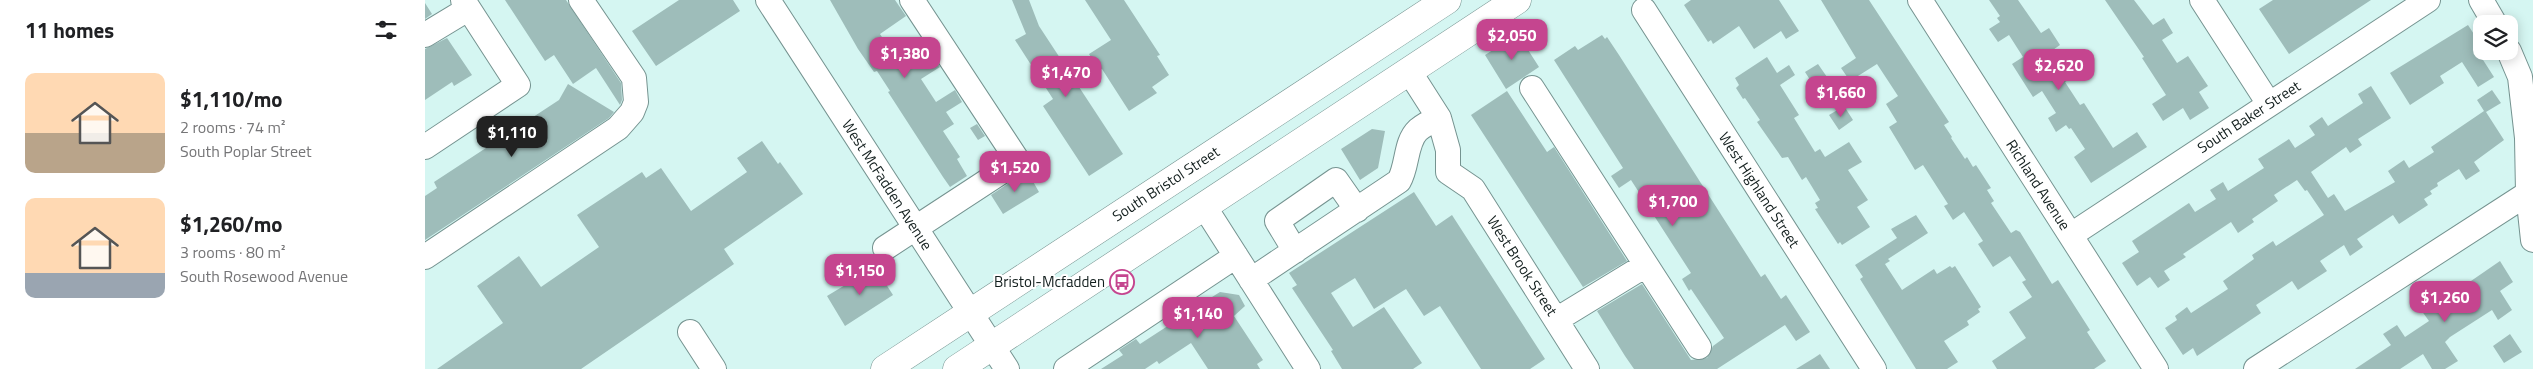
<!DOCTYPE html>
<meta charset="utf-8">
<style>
:root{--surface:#fff;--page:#f6f6f6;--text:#202124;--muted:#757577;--accent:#c5458f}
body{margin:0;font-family:"Titillium Web",sans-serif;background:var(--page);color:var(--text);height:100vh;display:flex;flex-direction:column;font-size:19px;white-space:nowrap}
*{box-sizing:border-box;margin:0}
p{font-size:16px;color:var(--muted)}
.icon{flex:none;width:28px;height:28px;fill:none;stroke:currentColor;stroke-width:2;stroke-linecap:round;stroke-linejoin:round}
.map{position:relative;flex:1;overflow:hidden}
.details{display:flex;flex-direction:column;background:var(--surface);width:425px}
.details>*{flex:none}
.buttons{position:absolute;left:2048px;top:15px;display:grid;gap:10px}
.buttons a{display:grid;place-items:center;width:45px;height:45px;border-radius:10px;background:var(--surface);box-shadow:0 2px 12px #0003;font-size:25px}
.price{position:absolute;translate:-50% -42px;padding:0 11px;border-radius:10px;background:var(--accent);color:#fff;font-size:16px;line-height:32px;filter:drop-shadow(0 1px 2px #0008)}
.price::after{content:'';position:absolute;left:50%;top:30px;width:15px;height:11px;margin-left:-8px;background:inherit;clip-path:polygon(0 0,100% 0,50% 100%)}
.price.selected{background:#222;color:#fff}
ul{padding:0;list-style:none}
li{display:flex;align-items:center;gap:15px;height:125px;padding:0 25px}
li span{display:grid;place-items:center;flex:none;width:140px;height:100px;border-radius:10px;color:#555}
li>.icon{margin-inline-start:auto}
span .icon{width:60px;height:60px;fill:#fffc;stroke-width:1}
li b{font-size:21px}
h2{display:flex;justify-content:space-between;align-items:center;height:60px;padding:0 25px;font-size:21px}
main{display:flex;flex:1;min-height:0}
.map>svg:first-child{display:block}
.building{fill:#9ebdba}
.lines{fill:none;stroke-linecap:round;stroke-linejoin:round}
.minor-casing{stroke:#759390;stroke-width:26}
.major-casing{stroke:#759390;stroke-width:29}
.minor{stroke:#fff;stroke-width:24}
.major{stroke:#fff;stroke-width:28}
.labels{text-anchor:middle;stroke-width:4;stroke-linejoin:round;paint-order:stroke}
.street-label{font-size:15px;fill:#121e1d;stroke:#fff}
.poi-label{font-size:15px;fill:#121e1d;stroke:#fff;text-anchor:end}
</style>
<main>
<section class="details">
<h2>11 homes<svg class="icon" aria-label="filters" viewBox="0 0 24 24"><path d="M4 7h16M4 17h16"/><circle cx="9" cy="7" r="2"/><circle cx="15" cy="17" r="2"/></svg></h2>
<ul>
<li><span style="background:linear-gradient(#ffd9b3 60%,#b9a48a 0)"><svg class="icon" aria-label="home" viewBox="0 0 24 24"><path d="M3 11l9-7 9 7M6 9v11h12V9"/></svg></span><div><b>$1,110/mo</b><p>2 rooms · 74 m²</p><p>South Poplar Street</p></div></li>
<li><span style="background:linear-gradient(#ffd9b3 75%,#9aa5b1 0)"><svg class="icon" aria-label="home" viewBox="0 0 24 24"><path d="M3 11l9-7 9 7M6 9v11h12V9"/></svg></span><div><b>$1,260/mo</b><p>3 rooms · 80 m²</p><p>South Rosewood Avenue</p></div></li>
</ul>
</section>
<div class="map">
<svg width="2108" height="369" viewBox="0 0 2108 369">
<rect width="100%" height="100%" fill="#d5f6f2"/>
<path class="building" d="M80,0H141L196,83L197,100L195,105L171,68L148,84L129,55L120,61Z
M254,0H308L315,11L231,66L207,31Z
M405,0H470L481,16L455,34L472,61L499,43L515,67L496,79L511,102L530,90L537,102L521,112L529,124L518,131L535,157L532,159L542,176L525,187L518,177L463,92L465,91L452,71L449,72L433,49Z
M587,0H604L614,26L698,154L664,176L618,106L628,99L590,40L601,34Z
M660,0H699L735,55L732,56L744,75L727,87L732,93L704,111L677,69L674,70L664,54L686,40Z
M1266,0H1354L1374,31L1361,39L1356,31L1329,49L1314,26L1288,44L1286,40L1283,42L1259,5Z
M1396,0H1444L1524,122L1519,125L1527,137L1526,138L1540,159L1542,157L1548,167L1551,165L1566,188L1562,190L1569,201L1566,203L1586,233L1591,230L1595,232L1627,284L1633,280L1665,330L1662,332L1681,361L1669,369H1572L1567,361L1601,338L1584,312L1607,297L1597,282L1601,280L1585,256L1568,267L1553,244L1558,241L1539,212L1528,220L1519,206L1523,204L1498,165L1490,170L1464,127L1472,122L1461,104L1473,96L1452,64L1425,81L1416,68L1431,58Z
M1564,0H1593L1616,33L1624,28L1635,45L1625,52L1643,80L1640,82L1655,105L1659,103L1688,148L1712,132L1722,147L1666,183L1649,157L1660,149L1646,128L1644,129L1641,125L1631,132L1623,118L1631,113L1617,91L1608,97L1587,64L1598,57L1584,35L1573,42L1564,29L1575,22L1572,18L1575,16Z
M1680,0H1709L1728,25L1739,18L1748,33L1737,40L1752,63L1763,56L1783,86L1774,92L1784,108L1765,120L1758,108L1738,121L1727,104L1741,95L1717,58L1719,57Z
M1848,0H1946L1864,54L1834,9Z
M0,3L7,14L0,19Z
M2043,25L2056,45L2051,49L2069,77L2053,87L2037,62L2015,76L2019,83L1985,105L1965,73Z
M1093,34L1114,67L1081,89L1060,55Z
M1177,35L1180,39L1182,37L1194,55L1336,277L1340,274L1356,299L1361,295L1385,332L1371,341L1360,325L1292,369H1209L1200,356L1172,311L1217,284L1266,360L1282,358L1288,346L1299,338L1266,289L1264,291L1257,279L1266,273L1206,180L1194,188L1186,176L1198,168L1129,60L1150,46L1153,50Z
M22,38L47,75L29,86L27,82L0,100V49Z
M1342,57L1352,73L1364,65L1370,75L1355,85L1374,115L1369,118L1390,152L1395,149L1400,157L1424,142L1437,162L1423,170L1443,200L1432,207L1445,227L1417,245L1415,242L1413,244L1390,209L1393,208L1390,203L1395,200L1381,177L1377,180L1363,157L1357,158L1332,122L1335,120L1320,98L1318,99L1311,88L1314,85L1310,78Z
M1393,64L1402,77L1389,86L1380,72Z
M143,84L189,112L184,118L0,240V196L12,188L9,182L134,100Z
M1946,86L1966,118L1933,139L1937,145L1925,153L1921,147L1886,172L1903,198L1909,194L1920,211L1970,182L1963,171L1979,160L1984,168L2009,152L2006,147L2059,111L2052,100L2067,90L2076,103L2061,112L2079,140L2049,162L2055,171L2041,180L2034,169L2012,183L2013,186L2005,191L2007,194L1999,199L2003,205L1974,224L1968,215L1932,239L1938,247L1925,256L1919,245L1895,261L1902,271L1885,282L1873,290L1867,281L1831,305L1836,313L1772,356L1768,348L1758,355L1740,328L1752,320L1750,316L1762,307L1766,313L1803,289L1798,281L1829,259L1827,255L1848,241L1851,246L1899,215L1882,190L1880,191L1872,180L1849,195L1853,201L1827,219L1829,222L1813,233L1806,222L1758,254L1761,257L1739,271L1745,280L1733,288L1725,277L1712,286L1697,263L1714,252L1707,241L1764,203L1770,212L1791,199L1785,190L1798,182L1803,191L1839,168L1833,159L1864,139L1870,148L1890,135L1884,126L1897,117L1903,126L1938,103L1933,94Z
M1082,91L1122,152L1129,147L1202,261L1158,287L1046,115Z
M1419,106L1428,120L1414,130L1404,115Z
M552,124L560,136L553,140L545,128Z
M947,129L960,131L953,168L935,180L916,149Z
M337,141L353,164L355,162L378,194L299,249L309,264L156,369H12L78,323L52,286L94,256L116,287L174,247L152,215L217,172L221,178L236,168L266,211L322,172L312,158Z
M602,171L614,192L578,214L566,195Z
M989,192L1011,226L1027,215L1120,359L1105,369H1056L1015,306L999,316L981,289L949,309L930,278L906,293L928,327L959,307L997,363L988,369H917L906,351L908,350L867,288L872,285L864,273Z
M1491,215L1503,233L1463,259L1465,261L1460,264L1477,290L1509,269L1512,274L1525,266L1527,268L1530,266L1556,307L1553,309L1555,312L1542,321L1544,325L1519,341L1533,362L1522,369H1491L1435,279L1438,277L1430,265L1472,238L1466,229Z
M2075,261L2088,282L2075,291L2087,310L2073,320L2067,310L2025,337L2020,342L2033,361L2020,369H2007L1998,354L1975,369H1930L1966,345L1958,334L1972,325L1980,337L2004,321L1996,310L2028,289L2030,292Z
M450,267L468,295L420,326L402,296Z
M795,292L814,295L820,306L809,316L838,360L832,364L835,369H783L766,343L734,364L732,361L720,369H676L698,355L694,350L711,339L715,344L755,318L752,314L769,304L771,307Z
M2085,334L2097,352L2079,363L2068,346Z
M1395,354L1405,369H1371L1389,358Z"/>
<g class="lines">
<defs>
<path id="minor" d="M343,0L582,369
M1495,0L1731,369
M1777,0L1844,104
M2056,0L2070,24
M1219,10L1449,369
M0,35L43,9
M2084,51L2095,77L2102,138L2103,193L2108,240
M1107,88L1274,347
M1014,118L1023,150V172L1048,189L1162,369
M0,147L93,85L38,0
M779,206L883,369
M1646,235L2003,0
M460,248L593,161L487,0
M870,251L852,221L911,180L932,210
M0,257L193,128L207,112L211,102L209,78L156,0
M826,280L974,181C983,166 980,142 993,130C999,125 1007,121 1014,118L984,71
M1131,320L1221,265
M265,332L289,369
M641,369L811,256
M1831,369L2108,190"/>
<path id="major" d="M460,369L1022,0
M532,369L1092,0"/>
</defs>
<use href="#minor" class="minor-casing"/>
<use href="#major" class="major-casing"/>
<use href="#minor" class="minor"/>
<use href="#major" class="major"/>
</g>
<defs>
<symbol id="bus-ring" viewBox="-11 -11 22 22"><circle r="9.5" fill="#fff" stroke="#c5458f" stroke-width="1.5"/><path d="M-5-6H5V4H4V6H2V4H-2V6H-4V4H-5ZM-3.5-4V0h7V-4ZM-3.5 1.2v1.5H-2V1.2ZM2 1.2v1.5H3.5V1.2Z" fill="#c5458f"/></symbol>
</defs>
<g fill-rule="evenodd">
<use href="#bus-ring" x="683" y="268" width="28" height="28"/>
</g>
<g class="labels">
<g class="street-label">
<text transform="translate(1824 117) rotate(-33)" y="5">South Baker Street</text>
<text transform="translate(741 184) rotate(-33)" y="5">South Bristol Street</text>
<text transform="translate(462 185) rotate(57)" y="5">West McFadden Avenue</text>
<text transform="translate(1613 185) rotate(57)" y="5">Richland Avenue</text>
<text transform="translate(1334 190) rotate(57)" y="5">West Highland Street</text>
<text transform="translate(1097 266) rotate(57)" y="5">West Brook Street</text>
</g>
<g class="poi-label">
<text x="680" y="287">Bristol-Mcfadden</text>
</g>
</g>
</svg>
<div class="buttons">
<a><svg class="icon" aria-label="layers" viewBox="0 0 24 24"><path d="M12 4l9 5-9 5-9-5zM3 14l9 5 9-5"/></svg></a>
</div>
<b class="price" style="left:1087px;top:61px">$2,050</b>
<b class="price" style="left:480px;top:79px">$1,380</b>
<b class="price" style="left:1634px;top:91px">$2,620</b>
<b class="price" style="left:641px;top:98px">$1,470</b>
<b class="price" style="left:1416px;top:118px">$1,660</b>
<b class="price selected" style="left:87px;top:158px">$1,110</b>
<b class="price" style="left:590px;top:193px">$1,520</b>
<b class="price" style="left:1248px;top:227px">$1,700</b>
<b class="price" style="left:435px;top:296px">$1,150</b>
<b class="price" style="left:2020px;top:323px">$1,260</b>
<b class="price" style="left:773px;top:339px">$1,140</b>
</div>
</main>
